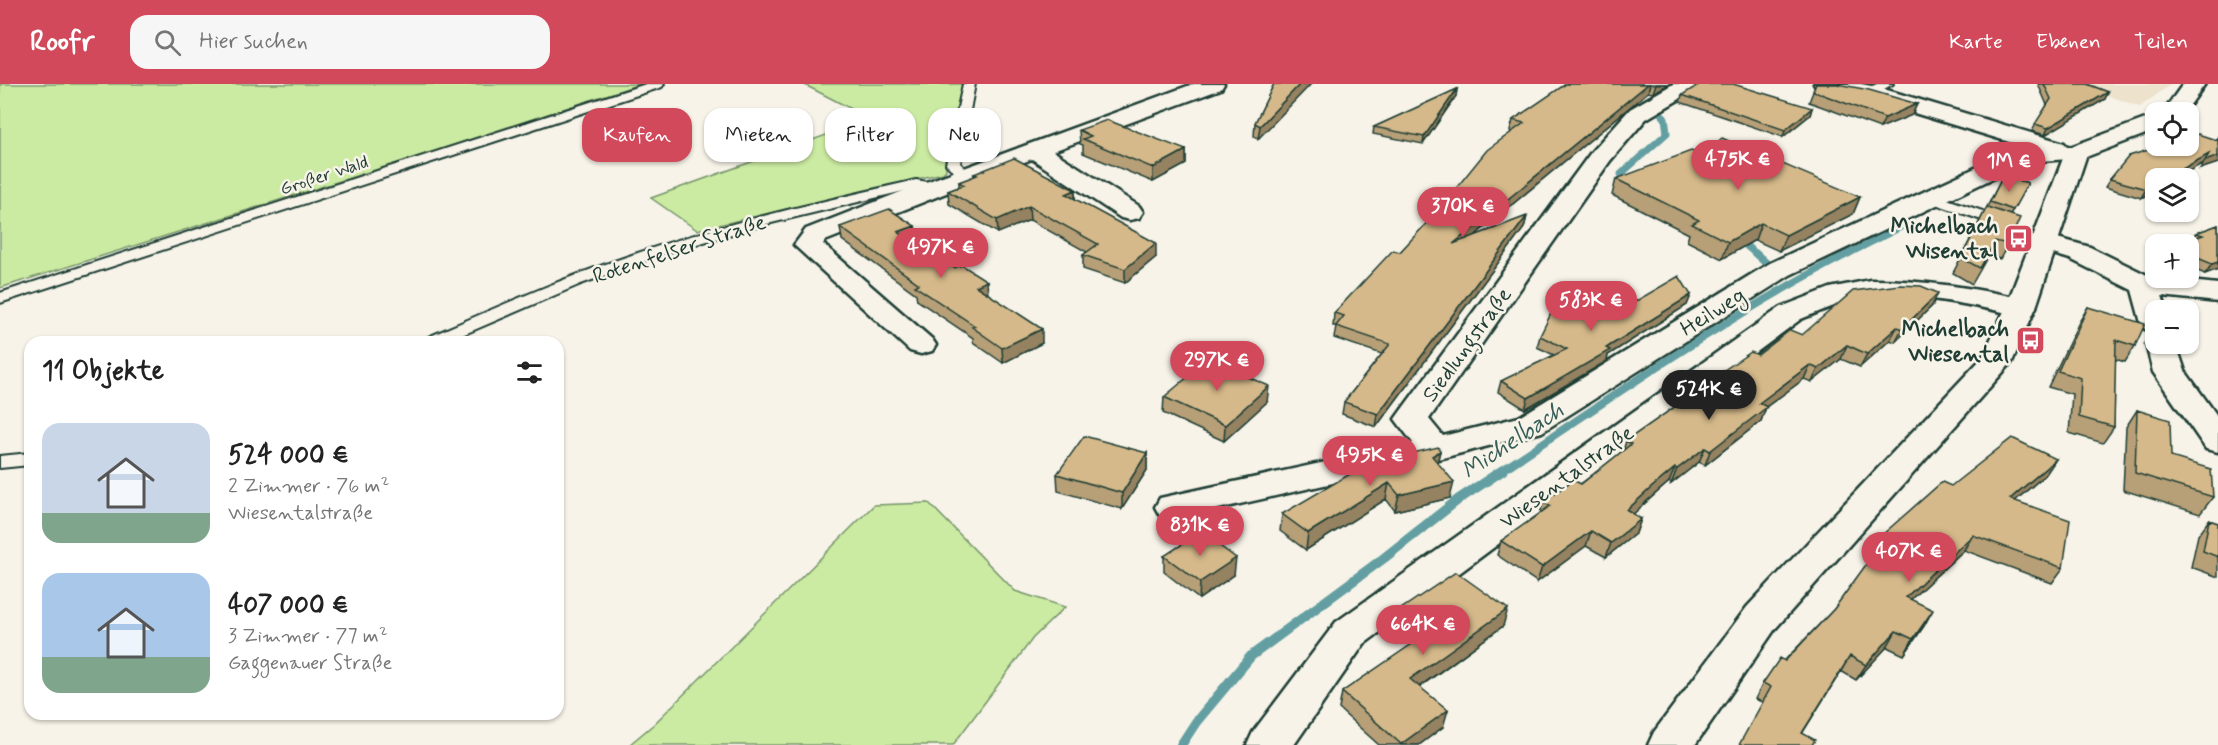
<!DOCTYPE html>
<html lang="de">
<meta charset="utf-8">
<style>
:root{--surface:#fff;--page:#f6f6f6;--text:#222;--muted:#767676;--accent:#d1495b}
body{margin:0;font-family:Mynerve,sans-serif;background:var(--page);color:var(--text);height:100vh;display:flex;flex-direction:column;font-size:22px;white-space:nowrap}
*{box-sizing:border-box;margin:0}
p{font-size:20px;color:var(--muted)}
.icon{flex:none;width:33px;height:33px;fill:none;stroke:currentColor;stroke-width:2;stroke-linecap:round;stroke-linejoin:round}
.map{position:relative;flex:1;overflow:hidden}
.drawer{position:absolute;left:24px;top:252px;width:540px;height:384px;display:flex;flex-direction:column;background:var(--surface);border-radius:18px;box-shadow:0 2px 4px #0004}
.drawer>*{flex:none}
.banner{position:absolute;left:582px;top:24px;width:570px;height:54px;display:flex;gap:12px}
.fabs{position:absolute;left:2145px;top:18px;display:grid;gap:12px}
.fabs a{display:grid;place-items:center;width:54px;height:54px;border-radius:12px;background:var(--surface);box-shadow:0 2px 4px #0004;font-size:30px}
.price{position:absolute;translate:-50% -51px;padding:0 14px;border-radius:21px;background:var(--accent);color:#fff;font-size:20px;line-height:39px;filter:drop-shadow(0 2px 3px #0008)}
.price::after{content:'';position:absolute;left:50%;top:36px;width:18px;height:14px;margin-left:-9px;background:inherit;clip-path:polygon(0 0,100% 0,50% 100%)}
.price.current{background:#222;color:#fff}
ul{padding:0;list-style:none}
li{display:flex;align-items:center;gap:18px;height:150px;padding:0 18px}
li span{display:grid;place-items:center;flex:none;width:168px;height:120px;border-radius:18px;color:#555}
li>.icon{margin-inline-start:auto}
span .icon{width:72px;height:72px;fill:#fffc;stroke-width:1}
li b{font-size:26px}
h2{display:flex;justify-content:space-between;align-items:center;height:72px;padding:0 18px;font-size:26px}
.chip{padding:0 21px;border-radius:18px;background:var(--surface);box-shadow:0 2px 4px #0004;font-size:21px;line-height:54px}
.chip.current{background:var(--accent);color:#fff}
header{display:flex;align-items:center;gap:36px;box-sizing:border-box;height:84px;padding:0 30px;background:var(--accent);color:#fff}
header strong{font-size:28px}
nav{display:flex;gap:33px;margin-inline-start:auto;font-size:21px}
.search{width:420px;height:54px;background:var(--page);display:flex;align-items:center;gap:15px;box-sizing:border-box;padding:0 21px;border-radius:18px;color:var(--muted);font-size:22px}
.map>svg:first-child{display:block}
.built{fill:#ede2cc}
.green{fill:#cbeba2;stroke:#75946b;stroke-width:1.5}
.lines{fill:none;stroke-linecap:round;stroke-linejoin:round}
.stream-far2{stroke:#639fa2;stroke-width:7}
.stream-far1{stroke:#639fa2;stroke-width:8}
.stream{stroke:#639fa2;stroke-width:10}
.service-casing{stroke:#1f3d34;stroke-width:4}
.minor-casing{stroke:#1f3d34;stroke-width:5}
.secondary-casing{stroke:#1f3d34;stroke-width:5}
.service{fill:#f7f3e8;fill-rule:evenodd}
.minor{fill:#f7f3e8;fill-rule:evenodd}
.secondary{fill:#f7f3e8;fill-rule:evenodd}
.wall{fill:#b79f77;stroke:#1f3d34;stroke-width:1.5}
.shaded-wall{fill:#958261;stroke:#1f3d34;stroke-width:1.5}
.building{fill:#d5b98a;stroke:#1f3d34;stroke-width:1.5}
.labels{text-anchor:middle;stroke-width:5;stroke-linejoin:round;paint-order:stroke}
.far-street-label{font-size:18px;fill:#1f3d34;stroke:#f7f3e8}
.poi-label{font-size:22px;font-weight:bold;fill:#1f3d34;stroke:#f7f3e8;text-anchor:end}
.street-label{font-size:22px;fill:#1f3d34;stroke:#f7f3e8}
.water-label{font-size:24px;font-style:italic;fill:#365e59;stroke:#f7f3e8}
</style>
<header>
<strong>Roofr</strong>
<div class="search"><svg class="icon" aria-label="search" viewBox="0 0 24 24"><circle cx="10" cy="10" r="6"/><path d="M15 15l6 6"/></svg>Hier suchen</div>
<nav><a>Karte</a><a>Ebenen</a><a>Teilen</a></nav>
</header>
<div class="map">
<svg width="2218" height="661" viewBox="0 0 2218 661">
<rect width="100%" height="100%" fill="#f7f3e8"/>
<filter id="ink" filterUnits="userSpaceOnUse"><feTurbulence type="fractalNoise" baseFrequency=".0167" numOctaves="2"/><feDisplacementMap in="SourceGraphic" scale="12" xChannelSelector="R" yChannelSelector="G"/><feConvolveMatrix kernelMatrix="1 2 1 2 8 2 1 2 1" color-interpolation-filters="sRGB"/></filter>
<g filter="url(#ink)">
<path class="built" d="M2076,0H2171L2140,23Z"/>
<path class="green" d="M0,0H640L410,75L0,204Z
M803,0H963L945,73L946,86L943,89L697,146L651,114L871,35Z
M929,419L1015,507L1065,523L1033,554L953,661H629L654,640L874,421Z"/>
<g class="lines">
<path class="stream-far2" d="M1630,102L1626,100L1621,90L1667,49L1665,34L1658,26
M1736,153L1757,171
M1846,171L1909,139"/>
<path class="stream-far1" d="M1755,169L1767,180
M1501,387C1615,311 1727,232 1849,169"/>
<path class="stream" d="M1181,661L1196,638L1251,572L1384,474L1459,415L1503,386"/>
<defs>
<path id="service" d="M646,0H664L662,3L0,219V209Z
M963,0H975L960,79L973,92L966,96L961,95L946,80Z
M1877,0H1893L1873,11H1865V5Z
M916,96L940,100L942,103L935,107L916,104L763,141L669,168L581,200L446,258H424L426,254C493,225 560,195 629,172C723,139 820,118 916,96Z
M1932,110L2009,136L2011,139L2004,143L1999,142L1927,117L1925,114L1927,111Z
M30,369V381L0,384V372Z"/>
<path id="minor" d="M1193,0H1224L1221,5L1053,67L1139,122L1143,128L1139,134L1130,136L1121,134L1032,75L825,157L823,160L932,255L936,261L932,267L921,270L910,267L794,161L806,145L926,98Z
M1673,0H1700L1697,5L1646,35L1610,77L1429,335L1443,352L1519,333L1770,179L2014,66L2029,64L1865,14L1817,5L1814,0H1861L1877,3L2064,59L2067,62L2083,64L2087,69L2083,74L2027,78L1790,191L1542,348L1435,376L1173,435L1160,432L1155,423L1160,414L1413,359L1395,335L1400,328L1592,67L1630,25Z
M2043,150L2090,163L2151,193L2218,200V218L2162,212L2167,226H2156V248L2145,245L2141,239L2132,206L2070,175L2033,164L2029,158L2033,152Z
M1870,196C1925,196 1978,204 2031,217L2036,223L2031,229L2021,232C1971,221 1904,205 1854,216C1836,220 1819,228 1801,235L1364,560L1294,661H1247L1253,648L1336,538L1781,223L1830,204Z
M2156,252V260H2176L2185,287L2218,333V368L2206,365L2153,288L2146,260L2150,254Z"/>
<path id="secondary" d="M2183,0H2205L2185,28H2163Z
M2156,31V46L2086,73L2036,223L2012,278L1775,545L1695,661H1648L1654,648L1747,523L1982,274L2006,223L2067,64Z"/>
</defs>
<use href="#service" class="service-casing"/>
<use href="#minor" class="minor-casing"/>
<use href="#secondary" class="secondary-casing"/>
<use href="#service" class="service"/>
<use href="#minor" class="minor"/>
<use href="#secondary" class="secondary"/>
</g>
<path class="wall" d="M1274,0L1258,55L1254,52L1255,39Z
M1566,0H1669L1653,9L1648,8L1474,152L1527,132L1524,144L1376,343L1342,330L1344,318L1382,270L1334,254L1336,242H1333L1334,229L1400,168L1513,48L1510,47L1513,36Z
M1816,0L1917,20L1912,31L1880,44L1809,18Z
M2038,0H2087L2108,8L2105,15L2045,51L2032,47L2047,21Z
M1457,5L1456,12L1423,60L1373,50L1374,43Z
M1682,11L1812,24L1810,31L1783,53L1680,18Z
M1079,46L1186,66V80L1153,98L1083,69V61L1080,60Z
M2218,52V79L2200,85L2204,79L2156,94V106L2141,114L2105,103L2110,95L2216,56Z
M1702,71L1860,113L1853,130L1779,167L1755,156L1722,175L1687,157L1689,150L1612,111L1616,95Z
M974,90L1075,106V115L1156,173L1125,199L1083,185V171L1087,168L1030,136L998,149L949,120L948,107L959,103V98L974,93Z
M2003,92L2028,99L2010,131L2008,160L2000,175L1988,172L1972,200L1953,189Z
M2218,141V185L2205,190L2188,183V160L2196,149Z
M915,142L917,155L912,157L988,210L1042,259L1003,279L973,258V254L917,216L916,210L842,156L840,143Z
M1691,211L1687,221L1608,271L1607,277L1525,325L1498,308L1501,297L1554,271L1537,263L1540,252L1626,223Z
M1932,222L1895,258L1890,256L1860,283L1841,275L1812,298L1804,295L1766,323L1761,337L1705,381L1699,378L1671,400L1669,398L1633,430L1641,435L1636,449L1606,473L1586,462L1537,498L1497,471L1501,457L1540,430L1543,418L1581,400L1623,367L1626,357L1683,317L1684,314L1758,271L1802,251Z
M2088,223L2135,262L2125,278L2115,275L2114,343L2103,359L2069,349L2072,310L2048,303L2079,238Z
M1164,313L1267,318L1224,357L1163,329Z
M2137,326L2171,373L2213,413L2200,430L2123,406L2126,343Z
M1440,367L1437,378L1450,414L1395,427L1386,415L1306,466L1280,447L1282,430Z
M1147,369V386L1122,425L1058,407L1057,390Z
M2056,375L2046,390L2015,417L2063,484L2052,499L1964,466L1911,515L1924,542L1904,571L1887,563L1856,596L1841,587L1802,649L1812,661L1762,618L1755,615L1763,599L1834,525L1876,468L1874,467L1882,451L1951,402Z
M2209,436L2218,439V493L2191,483L2198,451Z
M1164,472L1234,491L1199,515L1164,488Z
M1395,529L1503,542L1420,603L1443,643L1419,661H1379L1339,625L1342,608L1411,561L1392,546Z"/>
<path class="shaded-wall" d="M1300,0H1311L1258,55L1260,42Z
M1648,0H1650L1648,8L1450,172L1453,160Z
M1656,0H1669L1653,9Z
M1457,5L1456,12L1423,60L1424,53Z
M2108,8L2105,15L2045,51L2048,44Z
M1917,20L1912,31L1880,44L1885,34Z
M1812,24L1810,31L1783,53L1785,46Z
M1186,66V80L1153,98V84Z
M2209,70L2204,79L2176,94H2166Z
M2218,72V79L2200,85L2205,77Z
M2156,100V106L2141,114L2146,105Z
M1075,106V120L1066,110Z
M1860,113L1853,130L1779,167L1786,151Z
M1029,122L1030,136L998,149L997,136Z
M1527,132L1524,144L1376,343L1378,330Z
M1761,139L1755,156L1722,175L1728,158Z
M915,142L917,155L899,162L898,148Z
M1156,159V173L1125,199V185Z
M2218,178V185L2205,190L2212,180Z
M987,197L988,211L976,202Z
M1938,209L1932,222L1895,258L1902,245Z
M1691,211L1687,221L1608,271L1607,277L1525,325L1528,314L1606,264Z
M1897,243L1890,256L1860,283L1867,270Z
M1042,245V259L1003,279L1002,264Z
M1847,261L1841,275L1812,298L1818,285Z
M1810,281L1804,295L1766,323L1761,337L1705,381L1710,367L1759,319Z
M1269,302L1267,318L1224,357L1225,341Z
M1705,364L1699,378L1671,400L1677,385Z
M1440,367L1436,383L1432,372Z
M1147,369V386L1122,425V409Z
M2056,375L2046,390L2000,430L2010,415Z
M1675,384L1669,398L1647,417L1622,441L1627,426L1652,403Z
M1454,398L1450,414L1395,427L1399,411Z
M1389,399L1386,415L1306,466L1308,449Z
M1641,435L1636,449L1606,473L1611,459Z
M1591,447L1586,462L1537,498L1542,483Z
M1973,451L1964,466L1897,528L1906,513Z
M1236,474L1234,491L1199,515L1200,498Z
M1508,525L1503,542L1406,612L1410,595Z
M1933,526L1924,542L1904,571L1913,555Z
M1896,547L1887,563L1856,596L1866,581Z
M1850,572L1841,587L1795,661L1802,649Z
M1448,626L1443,643L1419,661H1401V660Z"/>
<path class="building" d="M1274,0H1300L1260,42L1255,39Z
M1566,0H1648L1453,160L1527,132L1378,330L1344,318L1390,260L1336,242L1344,232L1334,229L1393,166L1400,168L1436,129L1487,66L1524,39L1513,36Z
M1700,0H1733L1812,24L1785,46L1682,11Z
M1816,0H1837L1869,6L1917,20L1885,34L1813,7Z
M2044,0H2087L2108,8L2048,44L2035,40L2051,15Z
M1457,5L1424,53L1374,43Z
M1107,36L1186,66L1153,84L1083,55L1091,52L1079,46Z
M2198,50L2216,56L2218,53V72L2205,77L2209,70L2166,94H2156V100L2146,105L2110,95L2129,72L2161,62H2188V53Z
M1722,54L1860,113L1786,151L1761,139L1728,158L1692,140L1699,136L1616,95L1691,67L1702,71Z
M1014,74L1075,106L1066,110L1156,159L1125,185L1083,171L1098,160L1029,122L997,136L948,107L964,101L959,98L977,91L974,90Z
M2003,92L2028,99L2013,126L1990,118Z
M1987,123L2020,134L2008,160L1995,157L1980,184L1961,174Z
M889,125L915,142L898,148L954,184L962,181L987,197L976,202L1042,245L1002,264L972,243L975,242L915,202L919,200L840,143Z
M2218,141V178L2212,180L2188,170V160H2178L2203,151L2196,149Z
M1679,192L1691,211L1606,264L1610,266L1528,314L1501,297L1567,265L1540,252L1562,207L1626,223Z
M1900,201L1921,202L1938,209L1902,245L1897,243L1867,270L1847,261L1818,285L1810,281L1759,319L1767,323L1710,367L1705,364L1677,385L1675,384L1652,403L1627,426L1641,435L1611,459L1591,447L1542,483L1501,457L1550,422L1543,418L1573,396L1581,400L1631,360L1626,357L1686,315L1684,314L1718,290L1751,268L1758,271L1790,246L1802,251L1853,207Z
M2088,223L2145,240L2135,262L2116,256L2114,343L2079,333L2081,294L2058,287Z
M1208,276L1269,302L1225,341L1164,313Z
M2137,326L2170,336L2171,373L2211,385L2213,413L2135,389Z
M1084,352L1147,369L1122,409L1057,390Z
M2012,354L2056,375L2010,415L2070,436L2063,484L1973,451L1906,513L1933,526L1913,555L1896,547L1866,581L1850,572L1802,649L1815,656L1812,661H1739L1771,603L1763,599L1780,574L1785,577L1834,525L1886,453L1882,451L1942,398L1951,402Z
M1438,363L1440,367L1432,372L1454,398L1399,411L1389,399L1308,449L1282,430L1367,380Z
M2209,436L2218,439V473L2203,467Z
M1201,448L1236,474L1200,498L1164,472Z
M1456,488L1508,525L1410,595L1448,626L1401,660L1342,608L1425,551L1395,529Z"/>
</g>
<defs>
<symbol id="bus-square" viewBox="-11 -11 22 22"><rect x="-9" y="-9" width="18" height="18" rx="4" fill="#d1495b" stroke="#f7f3e8"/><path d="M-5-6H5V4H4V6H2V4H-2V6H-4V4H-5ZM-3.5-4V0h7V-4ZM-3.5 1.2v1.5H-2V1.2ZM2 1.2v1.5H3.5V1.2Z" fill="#fff"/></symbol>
</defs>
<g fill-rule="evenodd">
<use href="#bus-square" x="2002" y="138" width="33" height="33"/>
<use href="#bus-square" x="2014" y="240" width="33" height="33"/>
</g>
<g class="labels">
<g class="far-street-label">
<text transform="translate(324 91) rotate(-18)" y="6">Großer Wald</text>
</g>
<g class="poi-label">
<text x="1998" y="149">Michelbach<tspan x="1998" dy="25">Wisental</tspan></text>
<text x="2009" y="252">Michelbach<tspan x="2009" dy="25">Wiesental</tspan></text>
</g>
<g class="street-label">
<text transform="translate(679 164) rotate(-18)" y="8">Rotenfelser Straße</text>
<text transform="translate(1712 227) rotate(-32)" y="8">Heilweg</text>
<text transform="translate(1466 260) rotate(-54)" y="8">Siedlungstraße</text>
<text transform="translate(1566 392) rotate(-36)" y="8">Wiesentalstraße</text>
</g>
<g class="water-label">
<text transform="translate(1512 356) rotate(-34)" y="8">Michelbach</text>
</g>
</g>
</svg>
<div class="fabs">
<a><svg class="icon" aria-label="locate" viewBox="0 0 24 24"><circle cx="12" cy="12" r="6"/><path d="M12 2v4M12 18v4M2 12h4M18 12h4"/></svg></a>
<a><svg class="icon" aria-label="layers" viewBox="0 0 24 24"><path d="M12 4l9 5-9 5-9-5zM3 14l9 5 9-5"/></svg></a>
<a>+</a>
<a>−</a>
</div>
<b class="price" style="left:1738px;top:107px">475K €</b>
<b class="price" style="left:2009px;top:109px">1M €</b>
<b class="price" style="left:1463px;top:154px">370K €</b>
<b class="price" style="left:941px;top:195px">497K €</b>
<b class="price" style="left:1591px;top:248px">583K €</b>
<b class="price" style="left:1217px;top:308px">297K €</b>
<b class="price current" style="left:1709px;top:337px">524K €</b>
<b class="price" style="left:1370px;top:403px">495K €</b>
<b class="price" style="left:1200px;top:473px">831K €</b>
<b class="price" style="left:1909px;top:499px">407K €</b>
<b class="price" style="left:1423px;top:572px">664K €</b>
<div class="banner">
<a class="chip current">Kaufen</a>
<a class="chip">Mieten</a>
<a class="chip">Filter</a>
<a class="chip">Neu</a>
</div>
<section class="drawer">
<h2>11 Objekte<svg class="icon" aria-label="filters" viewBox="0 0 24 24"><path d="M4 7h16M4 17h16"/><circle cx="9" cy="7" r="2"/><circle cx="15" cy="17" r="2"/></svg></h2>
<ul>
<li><span style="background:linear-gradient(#c9d6e8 75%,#7fa58c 0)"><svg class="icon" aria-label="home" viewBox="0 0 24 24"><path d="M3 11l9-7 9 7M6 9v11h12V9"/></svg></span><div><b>524 000 €</b><p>2 Zimmer · 76 m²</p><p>Wiesentalstraße</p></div></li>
<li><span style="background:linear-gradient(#a9c7e8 70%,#7fa58c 0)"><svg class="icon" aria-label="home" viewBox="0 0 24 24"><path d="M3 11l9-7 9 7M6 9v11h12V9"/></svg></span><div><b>407 000 €</b><p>3 Zimmer · 77 m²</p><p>Gaggenauer Straße</p></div></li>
</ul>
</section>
</div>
